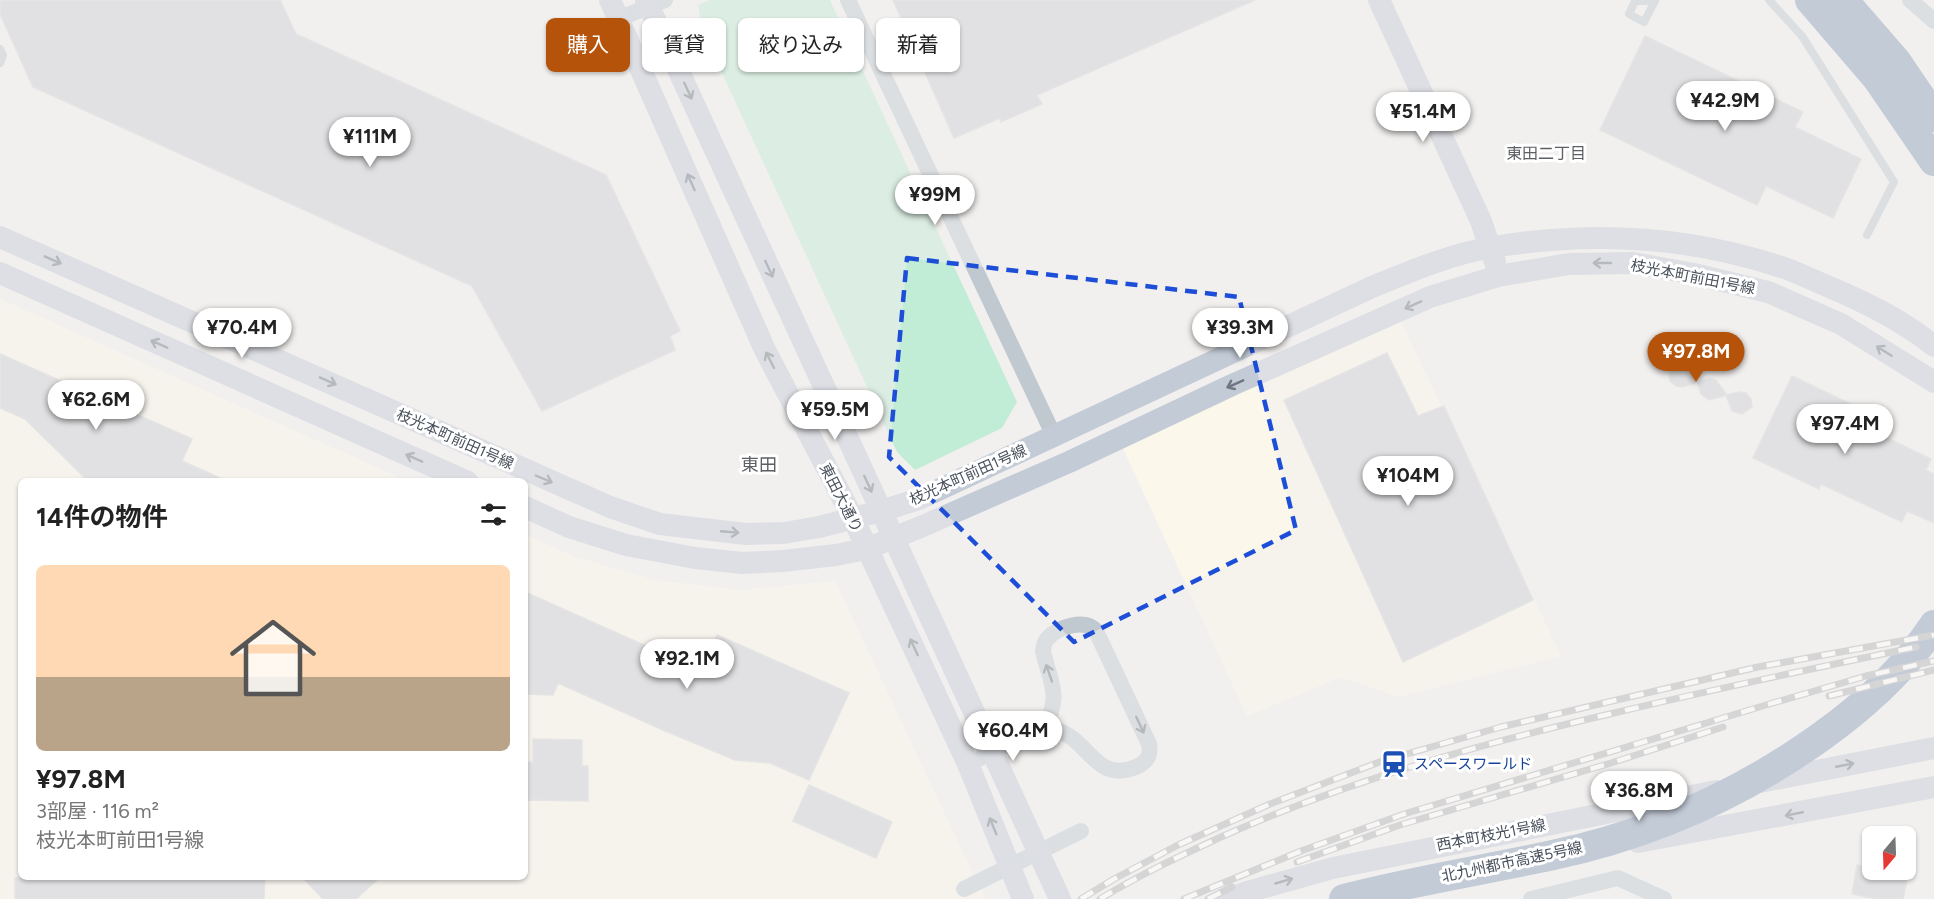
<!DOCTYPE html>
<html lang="ja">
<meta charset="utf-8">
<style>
:root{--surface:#fff;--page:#f2f2f2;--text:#222;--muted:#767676;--accent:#b45309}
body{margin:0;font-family:Figtree,"Noto Sans JP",sans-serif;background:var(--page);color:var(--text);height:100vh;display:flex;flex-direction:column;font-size:22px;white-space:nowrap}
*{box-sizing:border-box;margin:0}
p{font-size:20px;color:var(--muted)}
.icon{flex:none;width:33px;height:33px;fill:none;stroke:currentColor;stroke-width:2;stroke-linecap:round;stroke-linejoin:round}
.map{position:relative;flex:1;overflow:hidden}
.sheet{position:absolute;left:18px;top:478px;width:510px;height:402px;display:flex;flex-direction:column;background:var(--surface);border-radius:9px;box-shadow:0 2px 4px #0004}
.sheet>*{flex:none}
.hud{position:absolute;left:546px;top:18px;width:570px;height:54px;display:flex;gap:12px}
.needle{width:39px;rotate:199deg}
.controls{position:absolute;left:1862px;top:826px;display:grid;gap:12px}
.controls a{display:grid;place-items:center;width:54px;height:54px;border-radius:9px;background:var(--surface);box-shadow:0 2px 4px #0004;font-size:30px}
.price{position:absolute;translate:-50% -51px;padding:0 14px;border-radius:21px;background:#fff;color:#222;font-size:20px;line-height:39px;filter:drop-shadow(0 2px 3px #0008)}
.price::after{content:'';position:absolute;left:50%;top:36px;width:18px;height:14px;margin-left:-9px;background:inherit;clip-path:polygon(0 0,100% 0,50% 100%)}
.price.selected{background:var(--accent);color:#fff}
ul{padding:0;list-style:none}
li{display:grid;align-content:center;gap:12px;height:318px;padding:0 18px}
li span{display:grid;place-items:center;height:186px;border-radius:9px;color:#555}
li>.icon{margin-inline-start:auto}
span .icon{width:108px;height:108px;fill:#fffc;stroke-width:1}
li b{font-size:26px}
h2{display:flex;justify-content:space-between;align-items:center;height:72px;padding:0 18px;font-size:26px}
.chip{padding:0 21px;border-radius:9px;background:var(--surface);box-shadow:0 2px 4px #0004;font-size:21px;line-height:54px}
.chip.selected{background:var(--accent);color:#fff}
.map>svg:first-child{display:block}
.commercial{fill:#fbf7ea}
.green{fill:#c1ecd5}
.building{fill:#cdced4;stroke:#d4d5da;stroke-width:1.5}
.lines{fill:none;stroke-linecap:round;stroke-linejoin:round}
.lane{stroke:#c1c9d0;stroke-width:8}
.street{stroke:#c1c9d0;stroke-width:16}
.secondary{stroke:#c3cbd7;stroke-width:22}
.highway{stroke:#8a9ebb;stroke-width:30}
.rail-casing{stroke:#b2b4b9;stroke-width:7}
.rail{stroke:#fff;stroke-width:4.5;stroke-dasharray:14;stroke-linecap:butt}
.oneway{stroke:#6e7681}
.oneway2{stroke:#6d757f}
.marked{fill:none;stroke:#1d4ed8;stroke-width:4.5;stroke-dasharray:12 8;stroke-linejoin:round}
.labels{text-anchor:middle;stroke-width:6;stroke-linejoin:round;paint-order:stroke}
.street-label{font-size:15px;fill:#49515c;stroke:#fff}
.transit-label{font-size:15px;fill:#164399;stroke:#fff;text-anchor:start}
.neighbourhood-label{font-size:16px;fill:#5c5f64;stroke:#fff}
.quarter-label{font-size:18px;fill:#5c5f64;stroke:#fff}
</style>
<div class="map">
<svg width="1934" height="899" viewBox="0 0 1934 899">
<rect width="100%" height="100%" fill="#f2f0ef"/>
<path class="commercial" d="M0,299L407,481L21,482V878H525V534L572,556L654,580L740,590L835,581L985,899H0Z
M1401,322L1561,656L1398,697L1341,677L1247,716L1120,442Z"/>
<path class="green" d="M709,0H830L1017,402L1002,428L915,470L897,452L702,30L698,5Z"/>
<path class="building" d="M0,0H280L296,34L606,175L680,331L670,336L675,350L542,411L472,286L33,87L0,14Z
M893,0H1255L1037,95L1042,104L1001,122L1000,118L954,138Z
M1645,36L1803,112L1795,127L1861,159L1833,218L1766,186L1757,205L1600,130Z
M1387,353L1418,416L1444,406L1533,600L1403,662L1284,400Z
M0,354L192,439L182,461L229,482H89L25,419L0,408Z
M1679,365L1686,367L1697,382L1709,378L1716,380L1727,395L1709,400L1701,394L1697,382L1683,387L1676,386L1670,381L1669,375L1672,368Z
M1792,376L1855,406L1848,419L1931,459L1926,470L1934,474V523L1907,511L1902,522L1821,484L1819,489L1753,458Z
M1739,392L1746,393L1751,399L1752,407L1742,414L1732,411L1726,395Z
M525,592L702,671L717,635L849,693L809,780L770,763L735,760L663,730L558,683L553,695L525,694Z
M533,739L582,740V766H588V801L525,800V762H533Z
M809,785L892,822L876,858L793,821Z
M1857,865L1872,868V870L1908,875L1903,899H1877L1852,894Z
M15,878H265L264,899H15Z
M303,878H379L356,899H323Z"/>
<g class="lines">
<path class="lane" d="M1769,0L1802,36L1894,182L1867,235
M1655,1H1635L1629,14L1644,22L1655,1V0
M0,49L3,55L0,63"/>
<path class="street" d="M848,0L1054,436
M1910,0L1934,21
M618,19L665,0
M968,764C981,758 1037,729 1048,729C1089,731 1092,787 1138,766C1148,761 1151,755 1149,744L1096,631C1085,618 1058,627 1048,638C1044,641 1044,646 1043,651C1051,686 1061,692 1045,729
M964,889L1081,831
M1531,899L1618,878L1664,899"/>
<path class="secondary" d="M610,0L765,350L853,518L968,764L1023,899
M646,0L1060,899
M1379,0L1481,221L1495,262
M0,237L610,507L660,524L746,534L784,533L819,527L881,511L919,499L1372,287C1411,271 1451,254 1493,247C1589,231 1688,236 1781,267C1797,272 1812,280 1827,286C1865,302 1902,320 1934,346
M0,273L468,482
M525,507L569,527L626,545L695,558L742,563L783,561L836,555L866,549L923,526L1069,462L1232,385L1430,297L1498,276L1569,264L1633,263L1694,274L1768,292L1841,324L1934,382
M1760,782L1934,748
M1638,842L1934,787
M1228,899L1247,892L1333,868L1716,791"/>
<path class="highway" d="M1810,0L1877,78L1934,161
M1843,0L1896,61L1934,117
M1344,899C1413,881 1484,870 1553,855C1652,834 1740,795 1822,736C1865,705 1905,669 1934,625"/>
<defs>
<path id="rail" d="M1829,696L1934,670
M1297,862L1400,825L1611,763L1723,727
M1081,899L1114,879L1178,845L1270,804L1382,761L1501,727L1758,667L1934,635
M1100,899C1139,875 1180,856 1221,837C1347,781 1480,744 1614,713C1715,689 1815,668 1916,647
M1184,899L1301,851L1404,814L1766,705L1866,676L1934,661
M1208,899L1232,887"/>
</defs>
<use href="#rail" class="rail-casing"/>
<use href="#rail" class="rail"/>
</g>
<defs><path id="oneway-shaft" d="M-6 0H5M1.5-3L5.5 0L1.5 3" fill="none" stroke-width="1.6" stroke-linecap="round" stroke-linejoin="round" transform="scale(1.5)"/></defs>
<g class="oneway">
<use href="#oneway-shaft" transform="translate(688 91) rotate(65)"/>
<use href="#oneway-shaft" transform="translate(691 182) rotate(-114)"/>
<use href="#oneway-shaft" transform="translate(53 260) rotate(24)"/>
<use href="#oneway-shaft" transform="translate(1602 263) rotate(180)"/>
<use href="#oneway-shaft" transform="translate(769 269) rotate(65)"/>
<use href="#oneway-shaft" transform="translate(1413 305) rotate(156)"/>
<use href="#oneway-shaft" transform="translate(159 344) rotate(-156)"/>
<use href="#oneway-shaft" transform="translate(1884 351) rotate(-148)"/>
<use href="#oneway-shaft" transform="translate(770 360) rotate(-117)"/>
<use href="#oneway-shaft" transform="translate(328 381) rotate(24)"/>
<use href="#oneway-shaft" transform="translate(1235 384) rotate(156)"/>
<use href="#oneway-shaft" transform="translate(414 458) rotate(-156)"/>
<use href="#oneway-shaft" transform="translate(544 479) rotate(23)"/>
<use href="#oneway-shaft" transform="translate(868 484) rotate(65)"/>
<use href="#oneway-shaft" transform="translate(730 532) rotate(5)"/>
<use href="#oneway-shaft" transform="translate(914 647) rotate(-115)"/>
<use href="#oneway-shaft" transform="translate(1845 765) rotate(-11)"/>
<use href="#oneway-shaft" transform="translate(1794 814) rotate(169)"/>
<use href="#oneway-shaft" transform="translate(993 826) rotate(-112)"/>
<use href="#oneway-shaft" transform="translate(1284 881) rotate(-16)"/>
</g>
<g class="oneway2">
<use href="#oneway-shaft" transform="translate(1049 673) rotate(-109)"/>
<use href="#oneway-shaft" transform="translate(1140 725) rotate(65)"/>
</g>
<path d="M0 0H1934V899H0ZM907,258L1239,297L1296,530L1074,642L889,457Z" fill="#f2f0ef" fill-opacity=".55" fill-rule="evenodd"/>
<path class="marked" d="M907,258L1239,297L1296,530L1074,642L889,457Z"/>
<defs>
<symbol id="station-bare" viewBox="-9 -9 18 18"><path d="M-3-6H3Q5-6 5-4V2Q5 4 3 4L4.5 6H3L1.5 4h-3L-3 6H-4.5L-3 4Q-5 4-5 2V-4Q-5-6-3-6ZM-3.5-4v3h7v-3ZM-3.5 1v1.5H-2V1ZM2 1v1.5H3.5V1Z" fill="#1a4fb4" stroke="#fff" stroke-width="2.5" paint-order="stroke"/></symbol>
</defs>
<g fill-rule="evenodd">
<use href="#station-bare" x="1375" y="745" width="38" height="38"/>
</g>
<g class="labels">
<g class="street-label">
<text transform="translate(1693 277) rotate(11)" y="5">枝光本町前田1号線</text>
<text transform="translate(455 439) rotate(24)" y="5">枝光本町前田1号線</text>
<text transform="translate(968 475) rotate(-24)" y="5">枝光本町前田1号線</text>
<text transform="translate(841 498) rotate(63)" y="5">東田大通り</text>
<text transform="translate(1491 835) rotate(-11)" y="5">西本町枝光1号線</text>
<text transform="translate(1512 862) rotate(-12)" y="5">北九州都市高速5号線</text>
</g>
<g class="transit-label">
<text x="1414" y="769">スペースワールド</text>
</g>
<g class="neighbourhood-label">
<text x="1546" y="159">東田二丁目</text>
</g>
<g class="quarter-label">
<text x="759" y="471">東田</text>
</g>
</g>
</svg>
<div class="controls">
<a><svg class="needle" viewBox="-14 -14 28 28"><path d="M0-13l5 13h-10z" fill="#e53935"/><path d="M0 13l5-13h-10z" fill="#767676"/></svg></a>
</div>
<b class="price" style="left:1725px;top:132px">¥42.9M</b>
<b class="price" style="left:1423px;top:143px">¥51.4M</b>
<b class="price" style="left:370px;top:168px">¥111M</b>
<b class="price" style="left:935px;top:226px">¥99M</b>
<b class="price" style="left:242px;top:359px">¥70.4M</b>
<b class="price" style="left:1240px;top:359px">¥39.3M</b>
<b class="price selected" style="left:1696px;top:383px">¥97.8M</b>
<b class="price" style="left:96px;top:431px">¥62.6M</b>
<b class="price" style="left:835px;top:441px">¥59.5M</b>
<b class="price" style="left:1845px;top:455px">¥97.4M</b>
<b class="price" style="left:1408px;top:507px">¥104M</b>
<b class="price" style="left:687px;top:690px">¥92.1M</b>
<b class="price" style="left:1013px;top:762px">¥60.4M</b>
<b class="price" style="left:1639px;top:822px">¥36.8M</b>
<div class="hud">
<a class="chip selected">購入</a>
<a class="chip">賃貸</a>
<a class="chip">絞り込み</a>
<a class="chip">新着</a>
</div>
<section class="sheet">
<h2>14件の物件<svg class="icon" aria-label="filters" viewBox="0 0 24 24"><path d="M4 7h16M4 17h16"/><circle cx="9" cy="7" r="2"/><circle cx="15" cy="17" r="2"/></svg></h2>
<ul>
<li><span style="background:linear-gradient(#ffd9b3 60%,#b9a48a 0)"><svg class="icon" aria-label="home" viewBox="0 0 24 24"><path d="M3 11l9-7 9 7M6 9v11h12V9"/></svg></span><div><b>¥97.8M</b><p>3部屋 · 116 m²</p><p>枝光本町前田1号線</p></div></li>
</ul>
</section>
</div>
